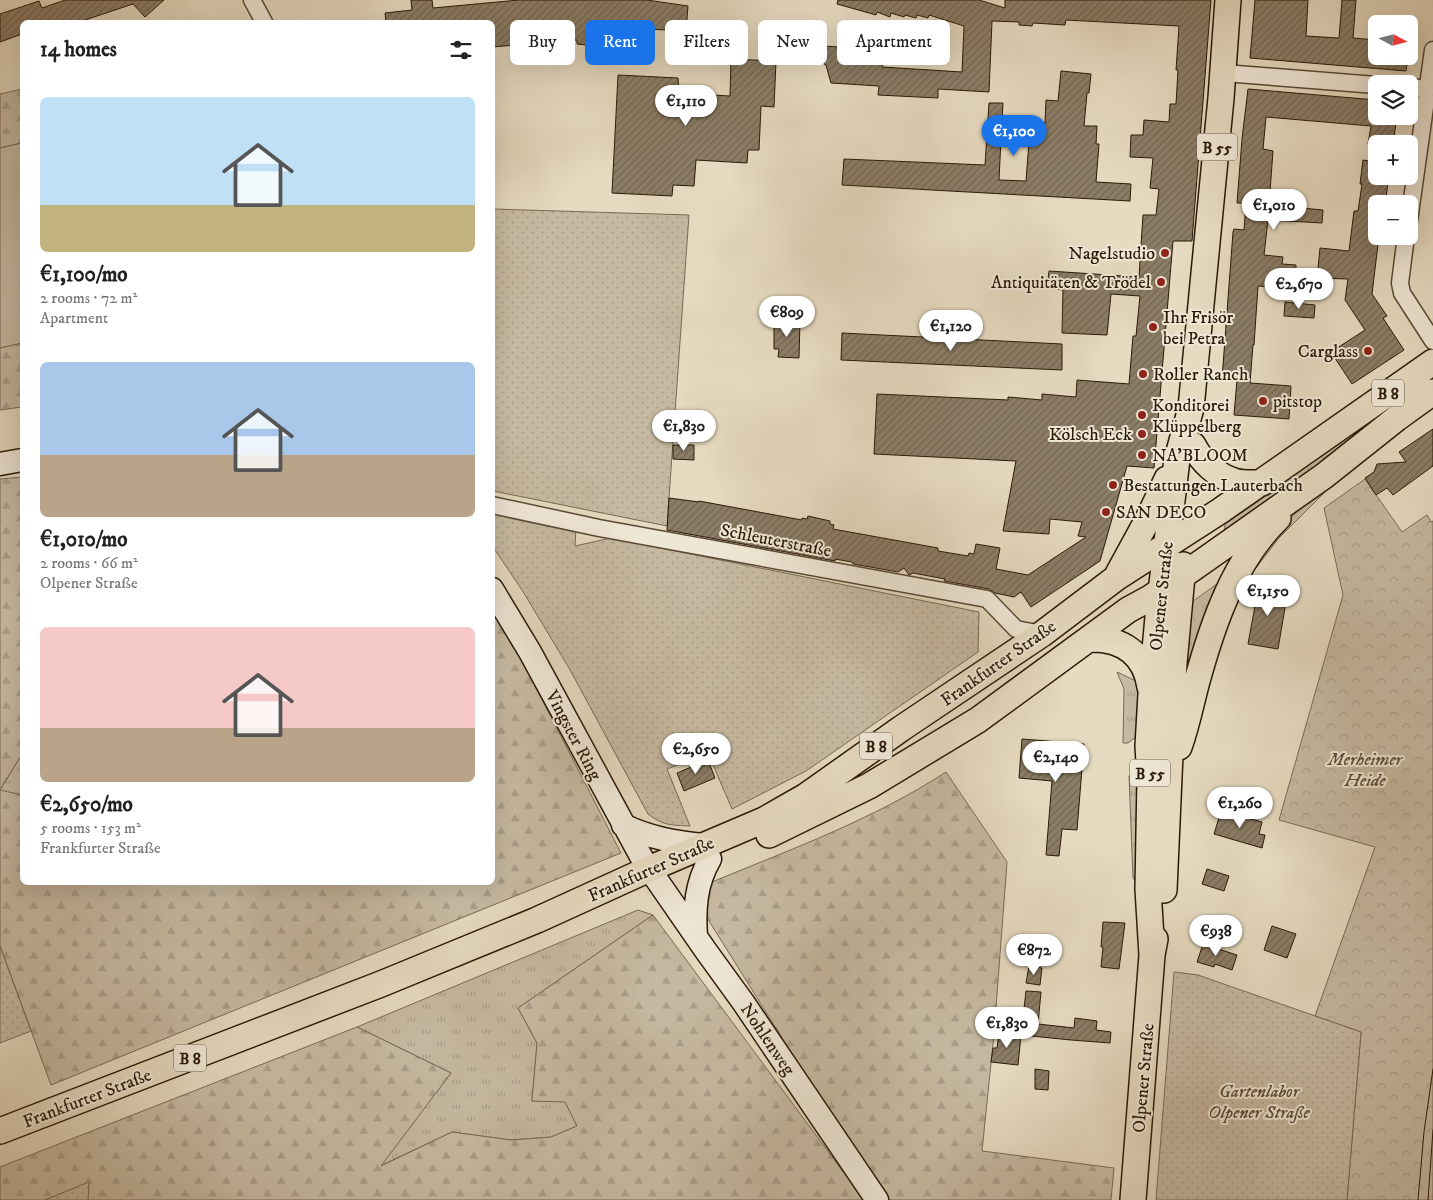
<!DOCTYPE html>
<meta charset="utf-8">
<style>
:root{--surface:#fff;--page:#f2f2f2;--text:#222;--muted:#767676;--accent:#1a73e8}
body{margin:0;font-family:"IM FELL DW Pica",serif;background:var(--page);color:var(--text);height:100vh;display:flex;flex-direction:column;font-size:19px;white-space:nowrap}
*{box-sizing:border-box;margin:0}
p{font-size:16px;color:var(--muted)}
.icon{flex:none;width:28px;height:28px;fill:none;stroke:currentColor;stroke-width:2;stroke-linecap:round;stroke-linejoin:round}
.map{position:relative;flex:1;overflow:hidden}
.side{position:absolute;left:20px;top:20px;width:475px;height:865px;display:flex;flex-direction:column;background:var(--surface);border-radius:8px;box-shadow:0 5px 20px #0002}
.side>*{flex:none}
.hud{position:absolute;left:510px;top:20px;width:475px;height:45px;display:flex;gap:10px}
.needle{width:32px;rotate:97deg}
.buttons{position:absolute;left:1368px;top:15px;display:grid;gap:10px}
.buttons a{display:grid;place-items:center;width:50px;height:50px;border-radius:8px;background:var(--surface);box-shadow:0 5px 20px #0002;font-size:25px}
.price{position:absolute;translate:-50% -42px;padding:0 11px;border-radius:18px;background:#fff;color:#222;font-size:16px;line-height:32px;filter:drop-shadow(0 1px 2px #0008)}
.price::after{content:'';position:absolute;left:50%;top:30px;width:15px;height:11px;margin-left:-8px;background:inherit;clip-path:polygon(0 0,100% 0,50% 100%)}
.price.active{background:var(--accent);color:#fff}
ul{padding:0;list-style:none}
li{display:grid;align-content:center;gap:10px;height:265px;padding:0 20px}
li span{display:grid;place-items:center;height:155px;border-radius:8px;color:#555}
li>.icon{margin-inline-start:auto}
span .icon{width:90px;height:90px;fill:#fffc;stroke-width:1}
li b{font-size:21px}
h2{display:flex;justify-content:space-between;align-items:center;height:60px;padding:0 20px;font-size:21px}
.pill{padding:0 18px;border-radius:8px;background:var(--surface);box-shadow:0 5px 20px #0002;font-size:18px;line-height:45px}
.pill.active{background:var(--accent);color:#fff}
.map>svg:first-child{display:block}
.grass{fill:url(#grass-tufts);stroke:#786954}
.forest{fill:url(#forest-firs);stroke:#786954}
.park{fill:url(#park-crowns);stroke:#786954}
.garden{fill:url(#garden-dots);stroke:#786954}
.pitch{fill:#c6b9a1;stroke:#786954}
.building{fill:url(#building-hatch);stroke:#2a1907;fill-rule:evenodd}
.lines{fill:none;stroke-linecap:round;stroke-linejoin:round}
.minor-casing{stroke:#594935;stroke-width:19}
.secondary-casing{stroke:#2a1907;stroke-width:25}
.primary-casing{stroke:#2a1907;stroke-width:28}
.minor{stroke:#efe7d6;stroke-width:16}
.secondary{stroke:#efe7d6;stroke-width:22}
.primary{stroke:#e6dac0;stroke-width:25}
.tram{stroke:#2a1907;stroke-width:1}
.poi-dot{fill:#8f2418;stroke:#efe7d6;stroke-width:2}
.labels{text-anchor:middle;stroke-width:4;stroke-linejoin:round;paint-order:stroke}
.shield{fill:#efe7d6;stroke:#655745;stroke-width:1}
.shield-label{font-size:16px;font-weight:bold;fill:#2a1907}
.poi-label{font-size:18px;fill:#2a1907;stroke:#efe7d6;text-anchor:start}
.street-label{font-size:18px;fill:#2a1907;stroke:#efe7d6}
.park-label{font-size:18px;font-style:italic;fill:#594935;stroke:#efe7d6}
</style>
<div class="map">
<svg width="1433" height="1200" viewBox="0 0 1433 1200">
<defs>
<pattern id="grass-tufts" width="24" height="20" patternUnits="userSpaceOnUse" patternTransform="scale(1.25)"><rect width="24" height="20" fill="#c6b9a1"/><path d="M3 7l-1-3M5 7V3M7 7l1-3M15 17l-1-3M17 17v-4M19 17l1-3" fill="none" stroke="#aa9e89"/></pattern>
<pattern id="forest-firs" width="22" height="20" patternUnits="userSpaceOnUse" patternTransform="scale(1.25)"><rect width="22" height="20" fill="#c6b9a1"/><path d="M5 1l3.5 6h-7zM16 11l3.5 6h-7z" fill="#aa9e89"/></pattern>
<pattern id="park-crowns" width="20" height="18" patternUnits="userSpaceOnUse" patternTransform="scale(1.25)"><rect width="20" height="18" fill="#c6b9a1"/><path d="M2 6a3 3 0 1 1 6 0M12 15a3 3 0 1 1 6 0" fill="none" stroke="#aa9e89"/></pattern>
<pattern id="garden-dots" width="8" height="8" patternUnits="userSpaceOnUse" patternTransform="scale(1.25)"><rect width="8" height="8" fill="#c6b9a1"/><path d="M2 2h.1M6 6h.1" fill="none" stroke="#aa9e89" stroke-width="1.8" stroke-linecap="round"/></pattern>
<pattern id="building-hatch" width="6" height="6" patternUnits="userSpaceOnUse" patternTransform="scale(1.25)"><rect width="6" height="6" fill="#8c7d67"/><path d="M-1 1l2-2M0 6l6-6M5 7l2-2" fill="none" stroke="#736653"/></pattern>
</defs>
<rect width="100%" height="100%" fill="#e6dac0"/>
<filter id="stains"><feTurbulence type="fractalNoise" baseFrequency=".004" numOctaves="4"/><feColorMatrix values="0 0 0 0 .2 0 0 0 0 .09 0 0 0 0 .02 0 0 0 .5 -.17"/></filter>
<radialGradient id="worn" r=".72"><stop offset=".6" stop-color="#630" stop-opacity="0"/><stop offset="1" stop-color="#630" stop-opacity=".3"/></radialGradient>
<path class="grass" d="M1433,375V381L1224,535L1225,524C1296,477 1363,423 1433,375Z
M1330,483L1332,484L1326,491L1279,538L1256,568L1252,571L1254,561L1289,519Z
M1224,579L1180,713L1189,604Z
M1117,672L1134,680L1139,685L1137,736L1128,743H1123L1124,689Z
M22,754V795L0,791V790Z
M1129,776L1136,777L1143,781L1138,884L1133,878Z
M638,910L653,915L518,1008L537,1043L532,1101H565L577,1126L551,1137L511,1140L452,1132L380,1166L451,1073L357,1027Z"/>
<path class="forest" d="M22,89V143L0,148V94Z
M22,343V407L0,410V348Z
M22,477V754L0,790V479Z
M493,604L621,853L51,1085L0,946V790L22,795V882H492Z
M946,772L1007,862L994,1034L982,1151L1114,1168L1111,1200H890L836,1124L704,913L708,892L712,882C792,849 874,819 946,772Z
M653,915L864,1200H88V1183L45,1200H0V1167L357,1027L451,1073L381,1166L452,1132L511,1140L551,1137L577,1126L565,1102L532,1101L537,1043L518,1008Z"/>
<path class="park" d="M1365,479L1402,532L1427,515L1431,522L1433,521V1200H1347L1361,1032L1315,1016L1375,847L1279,820L1343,595L1324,508Z"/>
<path class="garden" d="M493,209L689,215L667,526L493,491Z
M492,511L576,527L575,546L611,538L979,612L978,652L806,771L732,809L708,753L667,769L690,826C671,825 664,826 648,814L569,668L522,590L493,547Z
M0,946L31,1031L0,1043Z
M1174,972L1198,975L1361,1032L1347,1200H1156Z
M89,1182L88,1200H45Z"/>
<path class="pitch" d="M22,143V343L0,348V148Z"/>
<path class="building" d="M65,0H164L145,17L133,4L79,22H22V34L0,42V14L39,1L42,8Z
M411,0H432L433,8L519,0H647L688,6L686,31L606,27L604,47L577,44V40L492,47V22H386L385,13L412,10Z
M838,0H979L1005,8V0H1211L1192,241H1173L1154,468L1127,466L1100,561L1031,607L1021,592L1014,597L995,593L989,589L944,581L945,579L913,573L909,575L904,568L898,572L853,564L852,562L835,559V561L667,530L669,498L699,502V501L802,520V518L807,519L808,516L830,521V524L834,525L833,529L938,548V551L968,556L969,553L974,554L976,544L1000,548L996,569L1028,575L1086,537L1078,536L1082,522L1050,519L1049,534L1003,531L1016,461L874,454L877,394L1008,400V397L1042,400V394L1076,397L1077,380L1129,384L1133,336H1136L1140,296L1111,294L1107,335L1062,333L1063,290L1047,288L1049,271L1139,277L1143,215H1156L1159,189L1150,188L1153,158L1130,157L1131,135H1143L1144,120L1169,122L1170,104H1176L1178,70H1176L1179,26L1066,20L1065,25L1033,23L1032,26L1019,25V22L992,21L989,92L938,89V98L878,95L879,86L831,83L826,65L824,64V46L883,50L882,67L962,72L964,26L929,15L928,18L917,15L916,18L905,15L904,17L891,13L890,17L877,12L876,15L837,4Z
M1255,0H1308L1306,36L1339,38L1342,0H1356L1353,38L1376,40V56H1408L1406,71L1250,58Z
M731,59L776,61L774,107L761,106L759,150H748L747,163L696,160L694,186L673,185L672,196L612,193L618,75L678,78L679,93L730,96Z
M1061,71L1091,74L1089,93H1087L1084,126H1097L1096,144H1099L1096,182L1131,184L1130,201L842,185L844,159L985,165L989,103H1003L1002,120L1045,123L1046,100L1058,101ZM1001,139L1029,141L1026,181L999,180Z
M1248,89L1376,100V116H1397L1393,144H1368L1371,126L1266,117L1263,149L1273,151L1269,205L1323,210L1322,223L1268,220L1264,255L1283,257L1282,264L1296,265L1295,289L1258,286L1254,345H1253L1250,383L1291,386L1289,419L1234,415L1237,380L1222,379L1233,232L1234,229L1244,230L1246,203H1237L1242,139Z
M1363,160L1376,162V176H1389L1385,204H1376V236H1379L1372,294L1387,316L1383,318L1404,350L1352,384L1331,352L1365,330L1345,300L1348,279L1317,278L1320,248L1349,251L1354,211H1358L1362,184H1360Z
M1285,302L1315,305L1314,318L1284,316Z
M774,319L800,321L799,358L778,357L779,349H774Z
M842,333L1062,344V370L841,360Z
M1433,429V466L1393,495L1387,488L1376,495L1365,478L1374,472L1377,464L1406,462L1399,452Z
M673,445H694V460L673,459Z
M1259,584L1288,590L1278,649L1248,644Z
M1022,739L1084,744L1077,830L1062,829L1059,856L1046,855L1052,781L1019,778Z
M708,760L715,778L684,791L677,773Z
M1221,811L1262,822L1259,834L1265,835L1262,848L1214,834Z
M1207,869L1229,876L1224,891L1202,884Z
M1103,922L1125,923L1119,969L1101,967L1103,947H1101Z
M1272,926L1296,934L1287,958L1264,950Z
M1203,944L1237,955L1232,970L1215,964L1214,967L1197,962Z
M1029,966L1042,968L1040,985L1026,983Z
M1026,991L1041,992L1038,1024L1074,1028L1075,1018L1097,1021L1096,1030L1111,1032L1110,1043L1071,1040L1021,1035Z
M999,1032L1021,1035L1018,1065L991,1062L993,1048H997Z
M1035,1069L1049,1071L1048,1090L1035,1089Z"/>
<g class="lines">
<defs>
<path id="minor" d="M252,0L264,22
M1224,73L1376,85
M1409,87L1428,89
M1409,221L1433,50
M1406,236L1400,283L1402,293L1433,341
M492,505L599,528L987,599L1016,629L1042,634"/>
<path id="secondary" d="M0,464L22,460
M492,589L530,652L643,860L706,951L743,1002L877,1200
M623,825C650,838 674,842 703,845
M696,936C694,908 696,883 710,859"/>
<path id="primary" d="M1193,445C1201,461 1217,476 1234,481C1243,484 1252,483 1262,483
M1118,574L1148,519L1167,479
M1089,639C1121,638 1145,653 1150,687
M1179,747C1187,725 1191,703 1197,681C1213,623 1234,561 1278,518
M769,835L869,786L978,720L1128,610L1150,598L1182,576L1324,476L1397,418L1433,392
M1164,890L1174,663L1183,565
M1152,955L1148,889L1150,778L1148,746L1151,694L1158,617L1177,459L1191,408L1221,98L1228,0
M0,1131L381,984L537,920L649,869L764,820L806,796L902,728L1042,634L1116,578L1220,511L1433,362
M1133,1200L1152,955L1155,939"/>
</defs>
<use href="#minor" class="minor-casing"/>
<use href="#secondary" class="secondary-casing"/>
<use href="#primary" class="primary-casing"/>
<use href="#minor" class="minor"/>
<use href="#secondary" class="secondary"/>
<use href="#primary" class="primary"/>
<path class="tram" d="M1418,1200L1424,1132L1433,1069
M1428,1200L1433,1130"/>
</g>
<g class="poi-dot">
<circle cx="1165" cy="253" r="5"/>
<circle cx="1161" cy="282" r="5"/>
<circle cx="1153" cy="327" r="5"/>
<circle cx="1368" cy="351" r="5"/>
<circle cx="1143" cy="374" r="5"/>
<circle cx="1263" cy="401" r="5"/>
<circle cx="1142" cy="415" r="5"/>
<circle cx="1142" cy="434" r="5"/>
<circle cx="1142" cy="455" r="5"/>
<circle cx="1113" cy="485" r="5"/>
<circle cx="1106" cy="512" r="5"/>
</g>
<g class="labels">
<g class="shield">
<rect x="1197" y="133.5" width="40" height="27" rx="4"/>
<rect x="1372" y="379.5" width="32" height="27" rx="4"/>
<rect x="860" y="732.5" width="32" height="27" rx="4"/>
<rect x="1130" y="759.5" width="40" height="27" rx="4"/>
<rect x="174" y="1044.5" width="32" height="27" rx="4"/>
</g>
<g class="shield-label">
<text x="1217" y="153">B 55</text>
<text x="1388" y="399">B 8</text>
<text x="876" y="752">B 8</text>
<text x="1150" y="779">B 55</text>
<text x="190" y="1064">B 8</text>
</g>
<g class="poi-label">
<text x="1155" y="259" text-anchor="end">Nagelstudio</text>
<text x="1151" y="288" text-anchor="end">Antiquitäten &amp; Trödel</text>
<text x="1163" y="323">Ihr Frisör<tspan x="1163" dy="21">bei Petra</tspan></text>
<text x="1358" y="357" text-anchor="end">Carglass</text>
<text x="1153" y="380">Roller Ranch</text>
<text x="1273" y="407">pitstop</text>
<text x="1152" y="411">Konditorei<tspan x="1152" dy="21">Klüppelberg</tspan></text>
<text x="1132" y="440" text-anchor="end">Kölsch Eck</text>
<text x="1152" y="461">NA'BLOOM</text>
<text x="1123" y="491">Bestattungen Lauterbach</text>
<text x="1116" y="518">SAN DECO</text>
</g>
<g class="street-label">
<text transform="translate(776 540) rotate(11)" y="6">Schleuterstraße</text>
<text transform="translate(1161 596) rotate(-84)" y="6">Olpener Straße</text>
<text transform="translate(998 663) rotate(-35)" y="6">Frankfurter Straße</text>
<text transform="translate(574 735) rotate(62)" y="6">Vingster Ring</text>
<text transform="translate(651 869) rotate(-24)" y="6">Frankfurter Straße</text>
<text transform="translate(768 1039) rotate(56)" y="6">Nohlenweg</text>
<text transform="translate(1143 1078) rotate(-85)" y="6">Olpener Straße</text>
<text transform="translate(87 1098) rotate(-21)" y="6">Frankfurter Straße</text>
</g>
<g class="park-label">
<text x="1365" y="765">Merheimer<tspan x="1365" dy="21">Heide</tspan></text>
<text x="1259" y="1097">Gartenlabor<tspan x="1259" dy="21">Olpener Straße</tspan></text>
</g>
</g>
<rect width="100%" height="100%" filter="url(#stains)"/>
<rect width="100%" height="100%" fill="url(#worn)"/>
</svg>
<div class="buttons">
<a><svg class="needle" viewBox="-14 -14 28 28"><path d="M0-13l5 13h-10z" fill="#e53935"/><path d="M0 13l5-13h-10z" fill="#767676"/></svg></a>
<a><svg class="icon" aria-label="layers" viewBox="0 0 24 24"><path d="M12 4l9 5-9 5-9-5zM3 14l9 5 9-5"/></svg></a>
<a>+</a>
<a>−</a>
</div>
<b class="price" style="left:686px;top:127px">€1,110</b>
<b class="price active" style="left:1014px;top:157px">€1,100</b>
<b class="price" style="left:1274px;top:231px">€1,010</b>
<b class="price" style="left:1299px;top:310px">€2,670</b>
<b class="price" style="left:787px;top:338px">€809</b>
<b class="price" style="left:951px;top:352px">€1,120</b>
<b class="price" style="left:684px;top:452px">€1,830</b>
<b class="price" style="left:1268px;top:617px">€1,150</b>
<b class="price" style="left:696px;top:775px">€2,650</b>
<b class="price" style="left:1056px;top:783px">€2,140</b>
<b class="price" style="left:1240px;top:829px">€1,260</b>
<b class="price" style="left:1216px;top:957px">€938</b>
<b class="price" style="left:1034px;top:976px">€872</b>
<b class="price" style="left:1007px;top:1049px">€1,830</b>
<div class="hud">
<a class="pill">Buy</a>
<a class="pill active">Rent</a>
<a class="pill">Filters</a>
<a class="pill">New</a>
<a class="pill">Apartment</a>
</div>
<section class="side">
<h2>14 homes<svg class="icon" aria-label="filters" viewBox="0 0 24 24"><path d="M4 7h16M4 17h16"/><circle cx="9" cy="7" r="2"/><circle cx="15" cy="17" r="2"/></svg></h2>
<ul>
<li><span style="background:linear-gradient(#bfe0f5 70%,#c2b280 0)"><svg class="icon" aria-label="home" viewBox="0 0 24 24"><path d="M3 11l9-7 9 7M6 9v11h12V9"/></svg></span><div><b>€1,100/mo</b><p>2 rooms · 72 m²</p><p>Apartment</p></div></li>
<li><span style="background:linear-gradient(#a9c7e8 60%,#b9a48a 0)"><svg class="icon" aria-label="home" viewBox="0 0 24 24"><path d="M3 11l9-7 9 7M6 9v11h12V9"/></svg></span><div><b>€1,010/mo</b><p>2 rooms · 66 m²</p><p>Olpener Straße</p></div></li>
<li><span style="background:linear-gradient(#f6c9c9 65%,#b9a48a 0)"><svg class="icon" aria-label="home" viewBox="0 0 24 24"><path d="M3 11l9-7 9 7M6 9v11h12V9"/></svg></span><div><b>€2,650/mo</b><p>5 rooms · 153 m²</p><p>Frankfurter Straße</p></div></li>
</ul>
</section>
</div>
